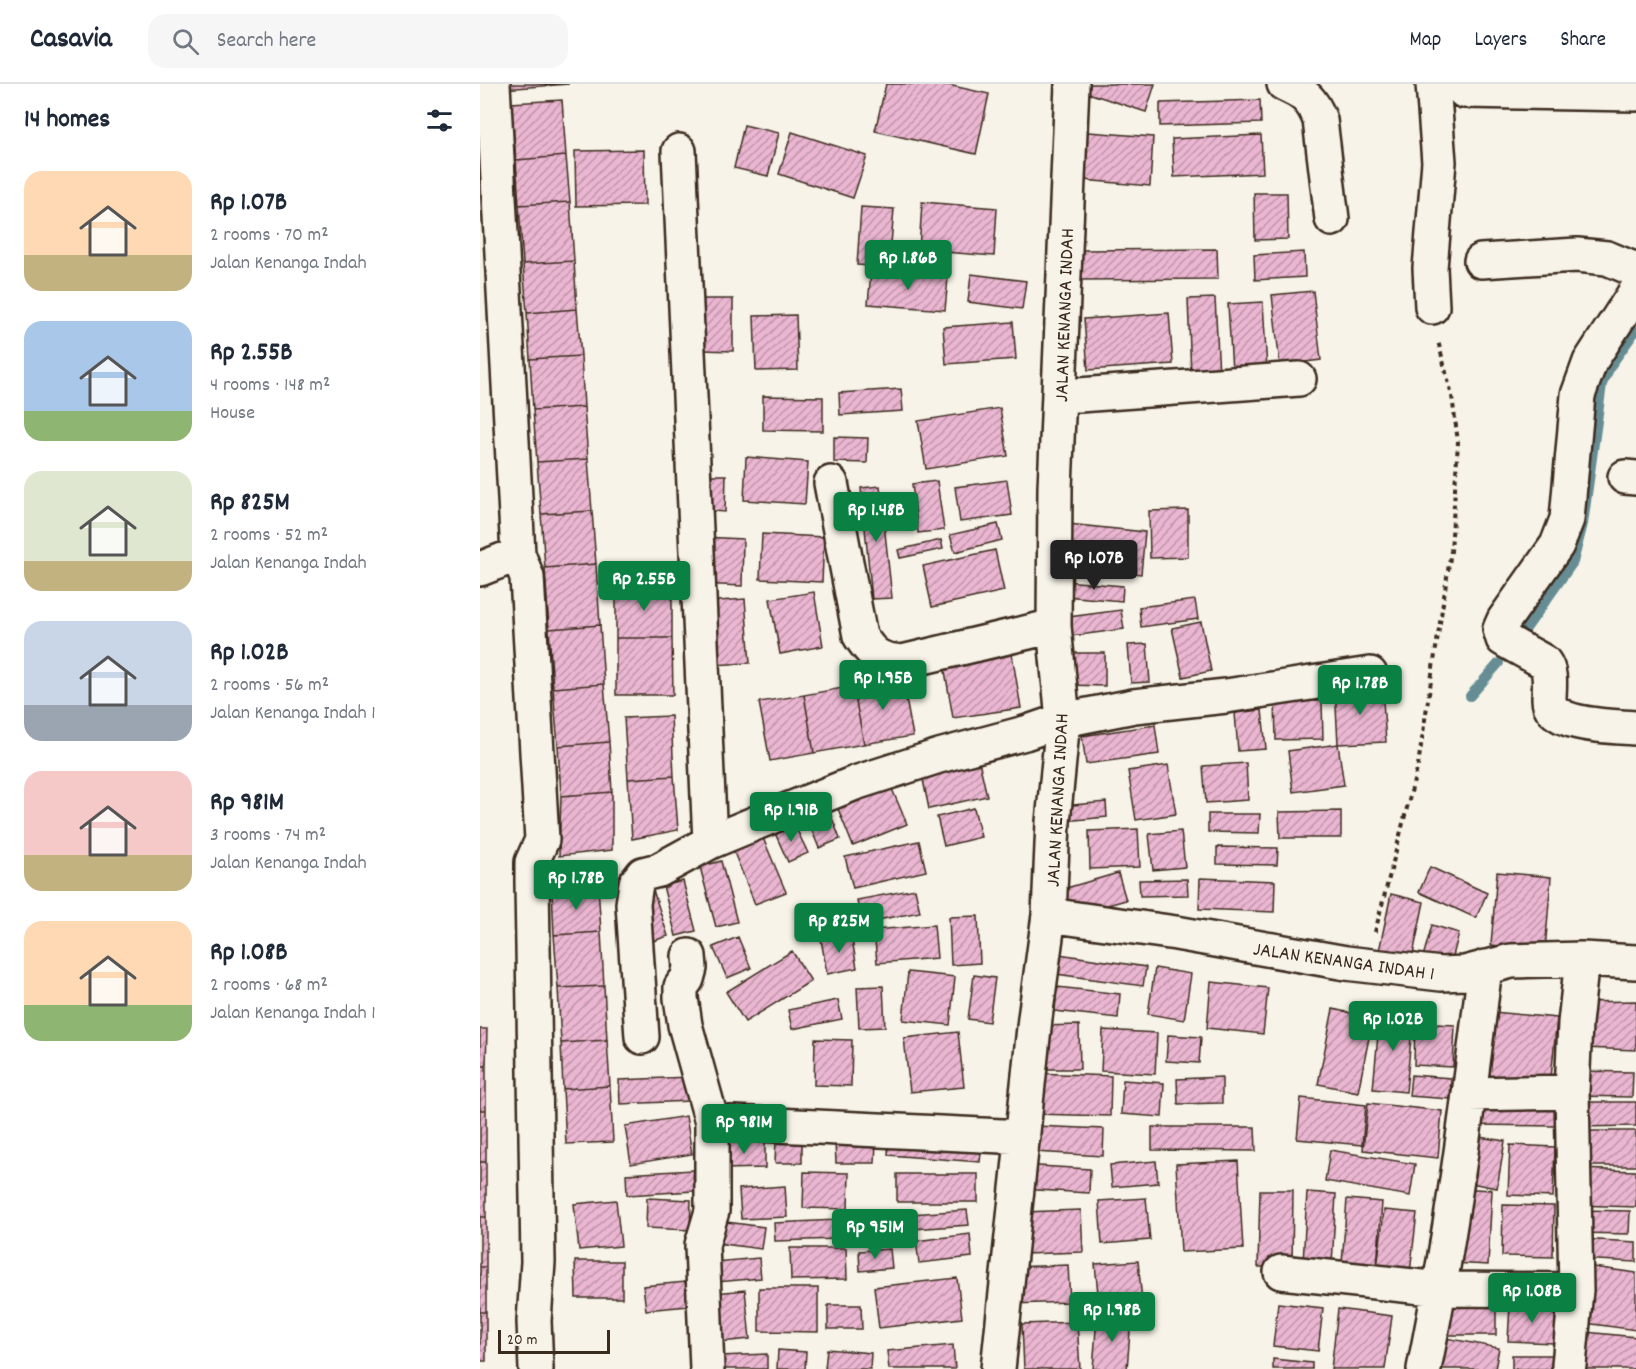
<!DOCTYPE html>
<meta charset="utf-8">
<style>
:root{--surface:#fff;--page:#f6f6f7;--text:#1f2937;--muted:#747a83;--line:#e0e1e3;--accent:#0b8043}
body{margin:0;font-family:Dekko,sans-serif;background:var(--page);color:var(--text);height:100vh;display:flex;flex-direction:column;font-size:22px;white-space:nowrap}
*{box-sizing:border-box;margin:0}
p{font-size:20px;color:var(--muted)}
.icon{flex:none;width:33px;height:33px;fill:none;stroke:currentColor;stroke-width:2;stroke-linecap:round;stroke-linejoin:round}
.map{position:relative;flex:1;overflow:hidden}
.details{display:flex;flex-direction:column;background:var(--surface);width:480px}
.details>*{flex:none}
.scale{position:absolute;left:18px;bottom:15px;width:112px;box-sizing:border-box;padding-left:6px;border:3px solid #3b2a1e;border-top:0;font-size:16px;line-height:21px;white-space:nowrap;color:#3b2a1e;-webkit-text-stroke:4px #f7f3e8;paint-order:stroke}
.price{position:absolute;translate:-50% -51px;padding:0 14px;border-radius:6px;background:var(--accent);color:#fff;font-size:20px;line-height:39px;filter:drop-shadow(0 2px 3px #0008)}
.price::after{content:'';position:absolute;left:50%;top:36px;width:18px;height:14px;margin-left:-9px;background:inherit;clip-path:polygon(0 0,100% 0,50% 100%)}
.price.current{background:#222;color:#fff}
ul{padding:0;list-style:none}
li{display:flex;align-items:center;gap:18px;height:150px;padding:0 24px}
li span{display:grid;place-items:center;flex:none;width:168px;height:120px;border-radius:18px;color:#555}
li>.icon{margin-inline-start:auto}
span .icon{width:72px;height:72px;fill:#fffc;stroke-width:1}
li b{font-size:26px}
h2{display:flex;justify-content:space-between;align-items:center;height:72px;padding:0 24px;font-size:26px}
header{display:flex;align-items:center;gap:36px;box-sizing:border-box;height:84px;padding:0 30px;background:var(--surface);border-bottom:2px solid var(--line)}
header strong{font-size:28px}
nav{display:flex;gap:33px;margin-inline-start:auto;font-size:21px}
.search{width:420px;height:54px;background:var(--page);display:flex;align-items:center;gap:15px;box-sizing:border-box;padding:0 21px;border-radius:18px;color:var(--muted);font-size:22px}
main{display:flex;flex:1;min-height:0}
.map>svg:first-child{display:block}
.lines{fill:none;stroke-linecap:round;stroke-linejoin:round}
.stream{stroke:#668d94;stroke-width:10}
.building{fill:url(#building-hatch);stroke:#3b2a1e;stroke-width:1.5}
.street-casing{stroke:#3b2a1e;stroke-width:38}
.path{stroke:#3b2a1e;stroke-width:4;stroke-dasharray:4.5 4.5;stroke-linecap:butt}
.street{stroke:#f7f3e8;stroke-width:33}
.labels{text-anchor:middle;stroke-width:6;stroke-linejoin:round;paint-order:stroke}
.street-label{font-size:20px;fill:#3b2a1e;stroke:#f7f3e8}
</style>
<header>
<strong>Casavia</strong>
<div class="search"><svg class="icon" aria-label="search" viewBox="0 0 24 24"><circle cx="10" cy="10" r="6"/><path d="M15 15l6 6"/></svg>Search here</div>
<nav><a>Map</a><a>Layers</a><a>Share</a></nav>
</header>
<main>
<section class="details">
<h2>14 homes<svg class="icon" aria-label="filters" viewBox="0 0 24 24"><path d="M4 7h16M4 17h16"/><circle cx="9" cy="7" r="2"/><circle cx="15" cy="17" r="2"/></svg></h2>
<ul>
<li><span style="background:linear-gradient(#ffd9b3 70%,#c2b280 0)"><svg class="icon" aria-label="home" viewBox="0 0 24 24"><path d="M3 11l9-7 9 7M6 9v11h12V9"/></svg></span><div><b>Rp 1.07B</b><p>2 rooms · 70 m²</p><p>Jalan Kenanga Indah</p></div></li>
<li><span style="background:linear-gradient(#a9c7e8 75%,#8fb573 0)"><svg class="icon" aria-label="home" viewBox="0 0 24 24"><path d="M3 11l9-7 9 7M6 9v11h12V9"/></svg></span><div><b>Rp 2.55B</b><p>4 rooms · 148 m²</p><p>House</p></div></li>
<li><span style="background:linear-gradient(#dfe7d0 75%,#c2b280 0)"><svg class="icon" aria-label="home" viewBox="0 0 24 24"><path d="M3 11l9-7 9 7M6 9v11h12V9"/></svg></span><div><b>Rp 825M</b><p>2 rooms · 52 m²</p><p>Jalan Kenanga Indah</p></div></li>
<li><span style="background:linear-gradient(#c9d6e8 70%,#9aa5b1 0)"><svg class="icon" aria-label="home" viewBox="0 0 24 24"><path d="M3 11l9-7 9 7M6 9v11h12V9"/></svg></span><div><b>Rp 1.02B</b><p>2 rooms · 56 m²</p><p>Jalan Kenanga Indah 1</p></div></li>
<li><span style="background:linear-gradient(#f6c9c9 70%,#c2b280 0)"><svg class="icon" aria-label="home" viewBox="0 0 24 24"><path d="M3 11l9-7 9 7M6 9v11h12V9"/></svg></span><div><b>Rp 981M</b><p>3 rooms · 74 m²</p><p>Jalan Kenanga Indah</p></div></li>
<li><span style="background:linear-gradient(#ffd9b3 70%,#8fb573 0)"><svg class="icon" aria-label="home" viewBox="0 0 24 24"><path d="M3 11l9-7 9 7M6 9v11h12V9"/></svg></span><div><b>Rp 1.08B</b><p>2 rooms · 68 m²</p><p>Jalan Kenanga Indah 1</p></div></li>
</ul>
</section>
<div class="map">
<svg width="1156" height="1285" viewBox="0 0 1156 1285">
<defs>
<pattern id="building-hatch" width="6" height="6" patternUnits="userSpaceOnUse" patternTransform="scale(1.5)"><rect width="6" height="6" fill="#eab6d1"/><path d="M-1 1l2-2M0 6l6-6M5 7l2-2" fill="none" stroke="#bf94a9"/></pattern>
</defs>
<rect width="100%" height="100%" fill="#f7f3e8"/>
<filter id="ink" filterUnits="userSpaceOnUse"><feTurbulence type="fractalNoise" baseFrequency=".0167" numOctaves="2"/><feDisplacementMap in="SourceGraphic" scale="12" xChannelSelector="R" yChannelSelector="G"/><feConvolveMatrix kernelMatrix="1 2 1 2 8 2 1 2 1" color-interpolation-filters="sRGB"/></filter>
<g filter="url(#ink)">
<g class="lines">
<path class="stream" d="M1045,546L1093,478L1103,440L1122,300L1131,281L1156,246
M990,612L1019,579"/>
</g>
<path class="building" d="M23,0H89L23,5Z
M406,0H464L509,10L496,70L395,47Z
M604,0H675L666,28L602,7Z
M82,16L86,72L36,76L31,19Z
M780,16L781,39L680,42V19Z
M264,41L299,49L288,92L254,84Z
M595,47L673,53L670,102L592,95Z
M312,48L387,72L373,114L299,90Z
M781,51L783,89L694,93L692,55Z
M164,66L165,121L96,122L95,67Z
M86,72L90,118L39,121L36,76Z
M774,109H807L808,155L775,156Z
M90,118L94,177L43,180L39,121Z
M442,118L517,124L514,172L439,166Z
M381,123L414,125L409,183L377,181Z
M737,165L738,195L601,196V166Z
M824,168L825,193L775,196L774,171Z
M94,177L97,225L47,229L43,180Z
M391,188L468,194L465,226L388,220Z
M491,190L546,197L542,225L488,218Z
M833,207L841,276L800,281L792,211Z
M735,214L739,290L711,291L708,215Z
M221,215H253V267L221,266Z
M783,218L787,285L752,287L748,220Z
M97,225L101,272L50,275L47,229Z
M689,229L693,280L608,286L604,235Z
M316,231L318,286L276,287L274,232Z
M533,238L536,275L466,280L463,243Z
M101,272L104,323L53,326L50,275Z
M421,305L423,327L360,331L359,309Z
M283,312L343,313V347L283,346Z
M104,323L108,375L57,378L53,326Z
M520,324L528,372L446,385L438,337Z
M354,353L388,354L387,379L354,378Z
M266,373L328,378L325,420L264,416Z
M108,375L112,427L61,430L57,378Z
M220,391H246L245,428L219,426Z
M527,396L532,431L480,438L475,403Z
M457,397L464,446L438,449L432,400Z
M400,402L412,514L392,515L381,404Z
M708,426V473L670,474L669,427Z
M112,427L116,480L65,484L61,430Z
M518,440L522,456L475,468L470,451Z
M588,440L665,448L661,490L584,482Z
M282,450L344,453L342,498L280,495Z
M222,453L263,455L262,502L220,500Z
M461,456L463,465L420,474L418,466Z
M515,466L524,507L452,523L443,482Z
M116,480L120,541L69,545L65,484Z
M585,497L643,502L642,517L584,512Z
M136,501L192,502V554H136Z
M334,508L343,562L300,570L290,515Z
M265,515L270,579L231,581L226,518Z
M715,516L718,535L661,543L659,523Z
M641,526L644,545L592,552L589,533Z
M721,538L731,587L703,593L692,544Z
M120,541L124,600L73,604L69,545Z
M136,554H192L193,611H136Z
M667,560L670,598L651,599L648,561Z
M586,569H625V602L586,601Z
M532,570L541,624L473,634L464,581Z
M422,594L433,652L384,660L373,602Z
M124,600L129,658L78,662L73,604Z
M373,602L384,660L334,669L324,611Z
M902,603L906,658L858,660L855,605Z
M324,611L334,669L290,677L279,618Z
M795,617H842L843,655L796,656Z
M782,626L786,665L758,667L755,629Z
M191,632L194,692L148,695L144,634Z
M675,641L679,670L606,680L602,652Z
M129,658L132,708L81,712L78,662Z
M858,660L864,701L813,708L808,667Z
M498,673L507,712L449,725L441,686Z
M766,679L768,716L726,719L723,682Z
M688,681L696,730L656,736L648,687Z
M194,692L198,746L152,755L148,695Z
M409,698L427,740L373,762L356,720Z
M132,708V766L79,772L81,712Z
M626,718L627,733L584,737L582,722Z
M348,723L360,755L339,764L326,732Z
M494,724L501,753L464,762L457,733Z
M861,727V754H800L799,728Z
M728,730H780L779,749L728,748Z
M314,740L328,769L308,778L295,749Z
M658,745L660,783L610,785L609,747Z
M701,747L705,783L673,786L669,750Z
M283,754L306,808L275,820L253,766Z
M439,757L446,787L373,804L365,773Z
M737,763L798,764L797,781L737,780Z
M241,777L257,838L236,843L220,783Z
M950,783L1007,809L996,834L939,808Z
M1017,788L1071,793L1065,867L1011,861Z
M638,789L646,816L584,833L576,807Z
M720,794L795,797L794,828L719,825Z
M707,795L708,811L660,812L659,796Z
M203,797L216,847L196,852L183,802Z
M118,802L121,848L74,851L72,805Z
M435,805L440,828L381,839L377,816Z
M174,809L188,852L173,857L160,813Z
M911,810L944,818L931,880L898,872Z
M498,832L500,879L471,881L469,833Z
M454,841L457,874L397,879L394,846Z
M952,841L979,849L969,887L941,880Z
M121,848L124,902L78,904L74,851Z
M371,850L377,884L347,890L341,855Z
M258,853L271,884L247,894L233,863Z
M312,867L331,897L265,938L246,908Z
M572,869L666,883L663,902L569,889Z
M675,884L711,890L704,936L668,930Z
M428,888L475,893L470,941L423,936Z
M494,891L515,894L509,938L488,935Z
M731,898L788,904L783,950L727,944Z
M124,902L127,956L81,959L78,904Z
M403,902L405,943L379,944L377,903Z
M577,903L640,910L638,934L575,927Z
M358,916L362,935L312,945L308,926Z
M1156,917V966L1102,964L1100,918Z
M853,925L893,934L878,1008L838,1000Z
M1003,927L1077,934L1070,1003L997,996Z
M900,929L933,932L926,1008L893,1005Z
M935,939L975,941L973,983L934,981Z
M599,941L600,985H561L560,942Z
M0,945H7L6,982H0Z
M623,946L677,949L675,990L621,987Z
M478,948L484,1003L430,1008L424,954Z
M688,951L721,953L719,979L686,977Z
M335,955L372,956L371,1002L334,1001Z
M127,956L130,1002L83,1005L81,959Z
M0,982H6V1026H0Z
M1096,987L1153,988L1152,1013L1095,1012Z
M556,989L631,992L630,1032L554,1030Z
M931,991L971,994L970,1015L929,1012Z
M209,993L210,1017L140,1020L139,996Z
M742,993V1019L698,1020L697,995Z
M643,996L684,999L682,1033L641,1030Z
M130,1002L133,1058L86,1060L83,1005Z
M821,1014L886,1021L882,1061L817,1055Z
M995,1018H1075V1042L995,1041Z
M1097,1018H1156V1042L1097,1043Z
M888,1019L962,1027L958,1074L883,1066Z
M0,1026H6V1078H0Z
M206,1032L212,1070L151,1080L145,1042Z
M555,1042L624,1045L623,1072L554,1068Z
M672,1043H775L776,1067L672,1066Z
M1095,1047H1156V1082H1096Z
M992,1052L1025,1057L1017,1104L985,1098Z
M409,1053L502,1059L500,1078L408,1071Z
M296,1055L322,1056V1079H295Z
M285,1057V1084L244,1085L243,1058Z
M355,1058H396L395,1079H356Z
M1030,1061L1075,1063L1073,1113L1028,1111Z
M850,1066L935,1080L930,1112L845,1097Z
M676,1077L678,1099L632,1103L630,1081Z
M758,1077L763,1165L701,1168L696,1080Z
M0,1078H6V1133H0Z
M541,1081L610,1085L609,1109L540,1105Z
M1097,1085L1156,1087V1123L1096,1121Z
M213,1086L214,1107L147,1111L146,1090Z
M324,1088L369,1089L368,1125L323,1124Z
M417,1090H498V1118H417Z
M305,1102L307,1133L261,1135L259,1105Z
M978,1104L1012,1106L1008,1181L973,1179Z
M780,1106H813L812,1183H778Z
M827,1108L856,1110L852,1181L823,1179Z
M167,1114L211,1116L210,1146L166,1144Z
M666,1114L670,1156L622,1160L619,1117Z
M867,1115L902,1118L897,1182L862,1179Z
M136,1116L141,1162L99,1166L94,1120Z
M1023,1121L1074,1122L1073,1173L1022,1172Z
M487,1126L489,1141L391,1148L389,1133Z
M601,1126L603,1168L544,1170L542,1128Z
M904,1126L937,1129L930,1189L897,1185Z
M1099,1126L1150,1127L1149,1150L1098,1149Z
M0,1133H6V1183H0Z
M357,1136L359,1155L295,1157L294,1139Z
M239,1137L284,1143L281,1165L236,1159Z
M490,1150L492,1173L439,1179L436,1157Z
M1099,1155L1156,1158V1178L1098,1175Z
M310,1164H366L367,1195L311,1196Z
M410,1165L412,1184L380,1187L379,1167Z
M279,1174L281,1194L237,1198L235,1178Z
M95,1177H142V1214H96Z
M658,1177L662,1216L619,1219L615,1180Z
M588,1181L590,1218L532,1220L531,1183Z
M1106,1182L1156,1189V1246L1098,1238Z
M0,1183H6V1228H0Z
M477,1194L482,1234L399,1244L394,1203Z
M206,1198L208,1222L166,1226L163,1202Z
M279,1204H338V1248L279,1247Z
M265,1206L270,1255L241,1258L236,1209Z
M965,1208L1016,1209V1251H965Z
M798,1219L843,1224L838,1267L793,1262Z
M1030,1220L1076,1223L1074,1259L1028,1257Z
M348,1221H381L382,1245H348Z
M858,1225L912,1232L905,1285H851Z
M0,1228H6V1277H0Z
M617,1232L651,1235L647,1285H613Z
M597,1238L600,1285H544L542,1240Z
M1105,1248L1156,1253V1285H1102Z
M961,1253L1019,1264L1015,1285H955Z
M473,1261L475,1285H409L407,1267Z
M347,1265L391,1269L390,1285H345Z
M298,1266L326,1268L325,1285H297Z
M287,1270V1285H241L240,1272Z
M1032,1271H1073L1072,1285H1032Z
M793,1275L832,1279V1285H793Z"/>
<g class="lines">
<defs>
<path id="street" d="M13,0L38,470L47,493L62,756L52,778V799L58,1178L54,1237L56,1285
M804,0C824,9 832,15 840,36L852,135
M984,7L1156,10
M199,67L230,758
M1001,177L1097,171L1127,174L1156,186
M1156,207L1110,278L1098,311L1087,435L1077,461L1024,536L1020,545L1023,555C1029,559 1061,576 1064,578C1072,588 1069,603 1069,615C1069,643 1135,642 1156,644
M952,223L950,184L959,78L953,0
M580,309L599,311L819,295
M1145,393L1156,394
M351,399L380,552C393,571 398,576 422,578L574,542
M0,485L38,470
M569,831L696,849L866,879L961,890L985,889L1031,877L1102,875L1156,878
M209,872L210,884L207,895L201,903V914L205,941L232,1038V1127L222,1161L227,1285
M162,953L153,820L156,799L163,790L179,786L230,758L305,727L375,699L459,672L545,649L583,636L654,622L746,612L890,590
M989,1010L1092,1008
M232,1038L543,1053
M801,1188L961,1205L1096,1206
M1089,1281L1096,1206L1092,1008L1095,939L1102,875
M518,1285L555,934L569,831L573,738L583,636L574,542L575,404L592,0
M944,1285C971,1152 989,1017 1005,883"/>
</defs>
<use href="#street" class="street-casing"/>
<path class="path" d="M895,848L938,681L971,467L978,358L972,312L958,257"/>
<use href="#street" class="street"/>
</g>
</g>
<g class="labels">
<g class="street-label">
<text transform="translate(583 231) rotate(-88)" y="7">JALAN KENANGA INDAH</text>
<text transform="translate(576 716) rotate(-87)" y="7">JALAN KENANGA INDAH</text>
<text transform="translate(864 876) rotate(8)" y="7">JALAN KENANGA INDAH 1</text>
</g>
</g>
</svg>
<div class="scale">20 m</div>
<b class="price" style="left:428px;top:207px">Rp 1.86B</b>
<b class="price" style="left:396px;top:459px">Rp 1.48B</b>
<b class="price current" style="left:614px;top:507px">Rp 1.07B</b>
<b class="price" style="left:164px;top:528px">Rp 2.55B</b>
<b class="price" style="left:403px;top:627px">Rp 1.95B</b>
<b class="price" style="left:880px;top:632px">Rp 1.78B</b>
<b class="price" style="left:311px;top:759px">Rp 1.91B</b>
<b class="price" style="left:96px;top:827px">Rp 1.78B</b>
<b class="price" style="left:359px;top:870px">Rp 825M</b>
<b class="price" style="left:913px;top:968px">Rp 1.02B</b>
<b class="price" style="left:264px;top:1071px">Rp 981M</b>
<b class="price" style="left:395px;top:1176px">Rp 951M</b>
<b class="price" style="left:1052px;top:1240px">Rp 1.08B</b>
<b class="price" style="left:632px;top:1259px">Rp 1.98B</b>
</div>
</main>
